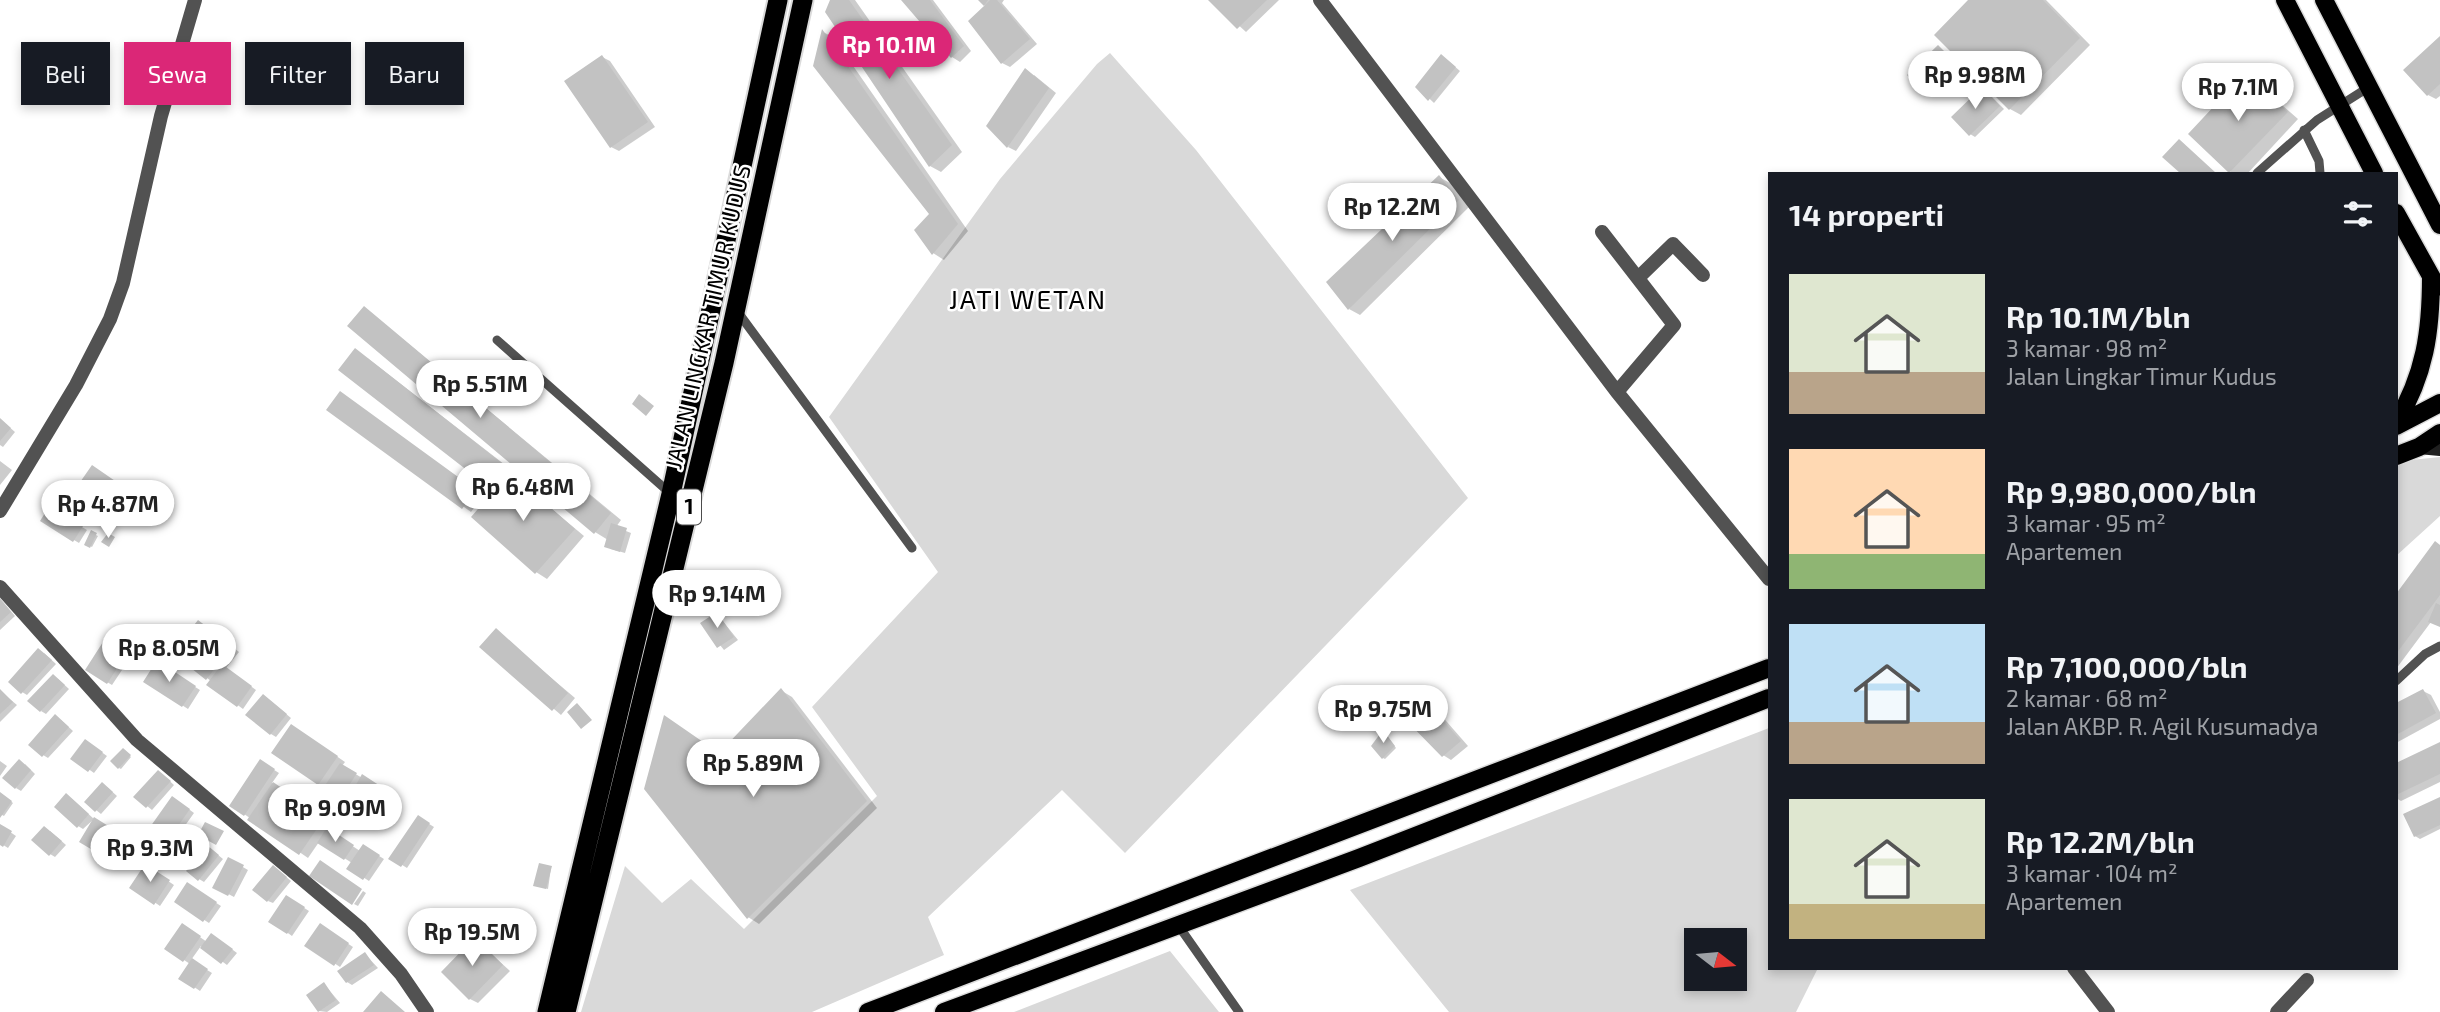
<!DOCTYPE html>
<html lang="id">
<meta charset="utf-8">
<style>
:root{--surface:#171b24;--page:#242831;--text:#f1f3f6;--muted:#9ea1a6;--accent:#db2777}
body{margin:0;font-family:"Exo 2",sans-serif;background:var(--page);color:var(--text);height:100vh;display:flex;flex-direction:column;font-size:26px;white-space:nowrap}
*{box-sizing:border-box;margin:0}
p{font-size:23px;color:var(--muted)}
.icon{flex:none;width:38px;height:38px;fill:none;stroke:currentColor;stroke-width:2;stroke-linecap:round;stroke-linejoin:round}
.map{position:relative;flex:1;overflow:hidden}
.drawer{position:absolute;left:1768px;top:172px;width:630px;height:798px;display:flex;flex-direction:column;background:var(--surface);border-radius:0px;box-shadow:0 4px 10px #0003}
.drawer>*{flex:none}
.top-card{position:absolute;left:21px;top:42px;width:665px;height:63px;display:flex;gap:14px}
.needle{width:46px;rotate:106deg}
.fabs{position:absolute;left:1684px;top:928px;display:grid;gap:14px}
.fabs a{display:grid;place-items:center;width:63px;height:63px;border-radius:0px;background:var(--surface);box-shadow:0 4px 10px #0003;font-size:35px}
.price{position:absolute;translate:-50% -60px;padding:0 16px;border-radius:24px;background:#fff;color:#222;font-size:23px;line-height:46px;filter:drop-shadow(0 2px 4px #0008)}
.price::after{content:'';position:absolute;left:50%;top:42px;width:21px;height:16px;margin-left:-10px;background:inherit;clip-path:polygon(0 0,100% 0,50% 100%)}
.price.current{background:var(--accent);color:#fff}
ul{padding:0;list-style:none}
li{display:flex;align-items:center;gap:21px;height:175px;padding:0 21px}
li span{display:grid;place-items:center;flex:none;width:196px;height:140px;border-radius:0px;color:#555}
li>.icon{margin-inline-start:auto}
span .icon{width:84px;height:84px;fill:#fffc;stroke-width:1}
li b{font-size:30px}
h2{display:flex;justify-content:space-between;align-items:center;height:84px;padding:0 21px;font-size:30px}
.chip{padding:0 24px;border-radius:0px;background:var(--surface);box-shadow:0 4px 10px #0003;font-size:24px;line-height:63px}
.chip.current{background:var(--accent);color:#fff}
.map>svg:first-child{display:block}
.green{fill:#d9d9d9;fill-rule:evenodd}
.shadow{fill:#0003}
.building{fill:#c2c2c2}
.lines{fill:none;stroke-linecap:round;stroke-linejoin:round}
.primary-casing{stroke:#dbdbdb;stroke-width:21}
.trunk-casing{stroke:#dbdbdb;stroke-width:23}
.service{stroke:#525252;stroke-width:9}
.minor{stroke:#525252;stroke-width:14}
.secondary{stroke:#1f1f1f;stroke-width:14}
.primary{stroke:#000;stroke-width:18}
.trunk{stroke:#000;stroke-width:19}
.labels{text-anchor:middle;stroke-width:5;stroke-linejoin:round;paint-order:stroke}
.shield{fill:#fff;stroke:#4c4c4c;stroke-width:2}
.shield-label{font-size:21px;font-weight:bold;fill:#000}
.street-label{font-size:23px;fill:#000;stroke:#fff}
.quarter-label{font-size:26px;letter-spacing:2px;fill:#000;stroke:#fff}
</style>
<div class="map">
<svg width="2440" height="1012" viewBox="0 0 2440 1012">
<rect width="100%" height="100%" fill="#fff"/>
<path class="green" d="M1110,53L1196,150L1468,498L1125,853L1062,790L928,917L944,955L812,1012H581L625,866L662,903L691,879L744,929L877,796L812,707L938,572L829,417L1000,179L1097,64Z
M2440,457V516L2396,556V466L2411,460Z
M1769,728V968H1818L1796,1012H1449L1350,890ZM1696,940H1734V978H1696Z
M1170,951L1219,1012H1014Z"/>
<path class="shadow" d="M832,0H855L962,152L941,172L930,166L827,12Z
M903,0H933L971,51L960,62L952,57Z
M980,0H1004L1002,3L1037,44L1010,67L1002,63L986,6Z
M1211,0H1279L1246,32Z
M1971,0H2046L2090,45L2021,115L2010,109Z
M823,32L833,37L968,231L944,260L933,253L932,214Z
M2440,38V96L2436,99L2428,95Z
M1938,47L1960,67L1931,95L1910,75Z
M602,57L610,61L655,127L619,151L611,147Z
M1446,59L1460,71L1434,103L1417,87Z
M2246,74L2298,119L2248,173H2232L2190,134Z
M1034,75L1056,93L1016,151L1008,147Z
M1987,92L2004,109L1975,137L1970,134Z
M1439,177L1450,183L1469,207L1360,315L1349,309Z
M365,308L621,520L616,527L631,533L625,553L611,549L608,540L595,532Z
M366,357L513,471L510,474L584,536L547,579L536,572L497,489L487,484Z
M348,398L483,496L471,512L329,410Z
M0,419L15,432L3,447L0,445Z
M0,461L12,470L0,485Z
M97,470L138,498L124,519L78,488Z
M50,508L87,530L79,543L42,521Z
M92,533L98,536L92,547L86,544Z
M2436,543L2440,546V626L2431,622L2396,669V597Z
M0,598L15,616L0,630Z
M717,614L738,640L724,650L703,624Z
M207,627L239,652L226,668L256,690L243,709L209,684L211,681L207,678Z
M165,631L173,635L165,652L158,648Z
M496,631L575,698L561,715L482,647Z
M111,633L136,649L112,685L87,670Z
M44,653L56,664L27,695L22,692Z
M157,663L200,690L188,709L145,681Z
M58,679L69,689L46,714L41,711Z
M0,691L17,705L0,722Z
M782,691L792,697L877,808L759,924L748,917L720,754Z
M2423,691L2431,695L2440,712V719L2396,743V705Z
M1418,693L1426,698L1468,746L1451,760L1443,755Z
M268,699L291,718L276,737L271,734Z
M61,720L73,731L48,758L43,755Z
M300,731L345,762L342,766L401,801L382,829L274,753Z
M1385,733L1396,748L1385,759L1383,758Z
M90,744L107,756L94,773L73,758Z
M2440,744V782L2401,801L2396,798V765Z
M125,751L131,757L121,769L119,768Z
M0,761L7,766L0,776Z
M260,761L279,773L272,783L332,823L327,829L360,851L363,846L384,859L369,881L349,868L352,863L319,842L308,858L231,805Z
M25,764L35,774L21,791L16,788Z
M163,775L174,785L152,810L136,797Z
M107,787L117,796L101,814L86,802Z
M0,793L13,803L4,816L0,814Z
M71,798L94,819L83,829L78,826Z
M2440,798V829L2420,839L2415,836Z
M178,801L194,813L162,858L157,856Z
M418,817L434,827L407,868L391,858Z
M95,819L125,838L112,860L81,841Z
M0,825L16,836L8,848L0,843Z
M50,831L66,845L55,857L50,854Z
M212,850L223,859L204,882L199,879Z
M229,859L248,870L234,897L215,887Z
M146,866L174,885L160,906L132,887Z
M551,868L548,889L537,886Z
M278,870L291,881L273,903L268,901Z
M188,885L221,906L209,923L176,902Z
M363,891L366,893L358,906L354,904Z
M287,897L309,911L292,936L271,921Z
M320,925L353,947L340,967L307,945Z
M187,928L207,942L217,938L237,953L227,965L201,946L191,960L212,973L200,991L181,978L190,964L184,960Z
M475,939L510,971L478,1003L470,999Z
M365,954L378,968L352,985L347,982Z
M324,984L340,1003L327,1012L319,1011Z"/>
<path class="building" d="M830,0H849L952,145L929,167L825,12Z
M901,0H930L964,46L951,58Z
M978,0H988L984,6L990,0H997L1030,39L1001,64L968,21L984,6Z
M1208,0H1267L1237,29Z
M1968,0H2043L2080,38L2009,110L1934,35Z
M822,29L958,224L932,255L914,230L929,214L813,66Z
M2440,36V84L2427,96L2403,70Z
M1938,45L1956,63L1925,93L1907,75Z
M1441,54L1456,67L1428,101L1415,87Z
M602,55L648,122L610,148L564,81Z
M1025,68L1049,88L1007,148L986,126Z
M2246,72L2288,112L2229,173L2188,134Z
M1982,87L2000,106L1969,136L1951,117Z
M2179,139L2216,173H2180L2162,157Z
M1439,175L1459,200L1348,310L1326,282Z
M364,306L611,513L594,534L347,326Z
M355,348L503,464L486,485L338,370Z
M340,391L476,490L462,509L326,410Z
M639,394L654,406L646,416L632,404Z
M0,418L11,428L0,441Z
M92,465L134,494L118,517L76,488Z
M510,472L575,529L535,574L471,517Z
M50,505L83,526L73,542L40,521Z
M611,523L627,528L620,552L604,547Z
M91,530L97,533L90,548L84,545Z
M108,533L115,537L109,547L101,542Z
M2435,541L2440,545V595L2396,654V594Z
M0,599L11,612L0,622Z
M2436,603L2440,605V627L2428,622Z
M717,612L734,637L717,648L700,623Z
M198,620L232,646L206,680L172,653Z
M496,628L568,693L552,711L479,647Z
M164,629L172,632L163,653L155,649Z
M110,631L132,645L107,684L85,670Z
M38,648L52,660L21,694L8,682Z
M157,660L196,686L182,707L143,682Z
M222,664L252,686L237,707L206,685Z
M53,674L65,685L40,712L27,701Z
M781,688L867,801L747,919L644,789L664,715L719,753Z
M0,689L13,702L0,714Z
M2423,689L2436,713L2396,735V703Z
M1418,691L1461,741L1442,757L1398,712Z
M263,694L287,714L270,735L245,715Z
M577,703L592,720L581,729L567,712Z
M55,714L69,727L42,757L28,745Z
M291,724L338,756L318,785L271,753Z
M1383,730L1395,746L1382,759L1371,746Z
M85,739L103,752L88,772L70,759Z
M2440,742V774L2396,795V763Z
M123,748L131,755L118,769L110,761Z
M19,759L31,770L15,789L2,778Z
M260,759L275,769L244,816L229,806Z
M340,763L357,773L339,801L322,790Z
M158,770L171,781L146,808L133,797Z
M362,774L397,797L376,827L344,806Z
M102,782L113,792L95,812L84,802Z
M273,782L325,817L299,855L247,820Z
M0,792L12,801L0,818Z
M66,793L89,814L77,828L54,807Z
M172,796L190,809L156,857L138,844Z
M2440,797V825L2414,837L2403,814Z
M418,815L430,823L401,867L388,859Z
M94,817L121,834L106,858L79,842Z
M205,822L224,831L216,845L198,835Z
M0,824L12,831L3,847L0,845Z
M44,826L62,841L49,856L31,840Z
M327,827L354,845L344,860L317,843Z
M363,844L380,855L363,880L346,869Z
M207,845L219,855L198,881L186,871Z
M228,857L244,865L228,896L212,888Z
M320,860L362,889L352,905L309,876Z
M539,863L552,866L546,889L533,886Z
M145,864L170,880L154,905L129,888Z
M273,865L287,877L267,902L252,890Z
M187,882L217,902L203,922L174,902Z
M286,895L305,907L287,934L268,922Z
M182,923L201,936L183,962L164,949Z
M320,923L349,943L334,966L304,946Z
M211,933L233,949L221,964L200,948Z
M475,937L503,965L469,1000L441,972Z
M365,952L374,965L346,983L337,971Z
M192,958L208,969L194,989L178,979Z
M324,982L336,1000L318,1012L306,995Z
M381,991L405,1012H363Z"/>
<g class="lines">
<defs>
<path id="primary" d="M2285,0L2374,173
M2324,0L2440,225
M2396,213L2437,287
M2396,423C2425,374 2431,332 2431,276
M2396,426L2440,403
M2396,456L2419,447L2440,433
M868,1012L1769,668
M944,1012L1359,858L1769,698"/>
<path id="trunk" d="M547,1012L671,494L778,0
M566,1012L724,363L803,0"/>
</defs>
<use href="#primary" class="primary-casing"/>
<use href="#trunk" class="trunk-casing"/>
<path class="service" d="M2304,130L2319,161L2320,173
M2257,173L2317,120L2369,87
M737,311L912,548
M497,340L671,494
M2396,681L2425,654L2440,646
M1178,925L1239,1012"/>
<path class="minor" d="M1320,0L1617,392L1769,579
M1602,232L1674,325L1617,392
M1638,278L1673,244L1703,275
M0,511L76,385L110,319L123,283L161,116L195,0
M0,587L137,740L360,928L401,974L427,1012
M2074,968L2108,1012
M2277,1012L2307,980"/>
<path class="secondary" d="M2419,447L2440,449"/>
<use href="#primary" class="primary"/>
<use href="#trunk" class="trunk"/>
</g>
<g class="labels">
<rect class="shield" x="677" y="489.5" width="24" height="35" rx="5"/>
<g class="shield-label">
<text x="689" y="514">1</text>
</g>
<g class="street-label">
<text transform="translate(708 317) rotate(-77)" y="8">JALAN LINGKAR TIMUR KUDUS</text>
</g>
<g class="quarter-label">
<text x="1028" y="309">JATI WETAN</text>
</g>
</g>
</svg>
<div class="fabs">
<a><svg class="needle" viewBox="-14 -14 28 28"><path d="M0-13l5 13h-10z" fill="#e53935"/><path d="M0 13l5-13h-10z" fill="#9ea1a6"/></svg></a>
</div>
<b class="price current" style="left:889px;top:81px">Rp 10.1M</b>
<b class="price" style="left:1975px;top:111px">Rp 9.98M</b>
<b class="price" style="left:2238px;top:123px">Rp 7.1M</b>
<b class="price" style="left:1392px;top:243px">Rp 12.2M</b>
<b class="price" style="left:480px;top:420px">Rp 5.51M</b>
<b class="price" style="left:523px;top:523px">Rp 6.48M</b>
<b class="price" style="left:108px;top:540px">Rp 4.87M</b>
<b class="price" style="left:717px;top:630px">Rp 9.14M</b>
<b class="price" style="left:169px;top:684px">Rp 8.05M</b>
<b class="price" style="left:1383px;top:745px">Rp 9.75M</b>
<b class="price" style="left:753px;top:799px">Rp 5.89M</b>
<b class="price" style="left:335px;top:844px">Rp 9.09M</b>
<b class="price" style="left:150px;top:884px">Rp 9.3M</b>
<b class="price" style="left:472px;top:968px">Rp 19.5M</b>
<div class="top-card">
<a class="chip">Beli</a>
<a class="chip current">Sewa</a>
<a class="chip">Filter</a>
<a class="chip">Baru</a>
</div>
<section class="drawer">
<h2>14 properti<svg class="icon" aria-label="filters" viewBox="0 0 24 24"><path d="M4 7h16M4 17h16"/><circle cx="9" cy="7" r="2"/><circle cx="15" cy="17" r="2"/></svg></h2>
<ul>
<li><span style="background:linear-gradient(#dfe7d0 70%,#b9a48a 0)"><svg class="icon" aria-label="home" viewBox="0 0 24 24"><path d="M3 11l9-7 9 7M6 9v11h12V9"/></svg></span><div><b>Rp 10.1M/bln</b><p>3 kamar · 98 m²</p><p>Jalan Lingkar Timur Kudus</p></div></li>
<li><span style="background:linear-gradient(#ffd9b3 75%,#8fb573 0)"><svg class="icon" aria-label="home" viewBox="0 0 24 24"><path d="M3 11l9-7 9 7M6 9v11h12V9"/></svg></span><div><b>Rp 9,980,000/bln</b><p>3 kamar · 95 m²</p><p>Apartemen</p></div></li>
<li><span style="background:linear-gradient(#bfe0f5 70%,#b9a48a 0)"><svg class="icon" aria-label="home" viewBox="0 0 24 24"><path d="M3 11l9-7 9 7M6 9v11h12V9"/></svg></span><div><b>Rp 7,100,000/bln</b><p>2 kamar · 68 m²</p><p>Jalan AKBP. R. Agil Kusumadya</p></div></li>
<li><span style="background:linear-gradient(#dfe7d0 75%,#c2b280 0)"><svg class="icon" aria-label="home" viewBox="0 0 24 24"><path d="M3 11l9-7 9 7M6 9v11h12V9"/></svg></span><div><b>Rp 12.2M/bln</b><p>3 kamar · 104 m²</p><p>Apartemen</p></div></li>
</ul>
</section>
</div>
